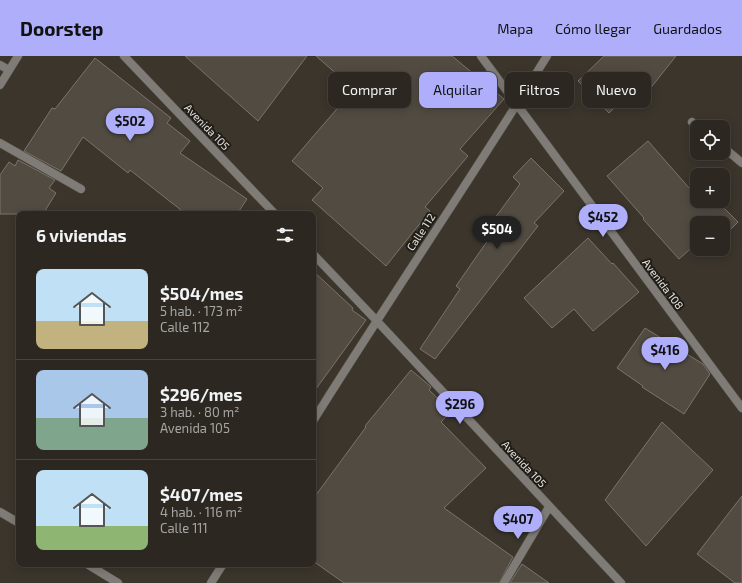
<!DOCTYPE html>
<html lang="es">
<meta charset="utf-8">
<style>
:root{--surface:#2c2821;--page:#34302a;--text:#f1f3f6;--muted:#a6a6a5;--line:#48443f;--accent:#aeaefa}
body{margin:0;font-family:"Exo 2",sans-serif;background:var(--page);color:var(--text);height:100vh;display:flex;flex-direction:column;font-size:15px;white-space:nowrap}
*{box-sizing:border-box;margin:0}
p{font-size:13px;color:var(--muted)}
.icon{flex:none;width:22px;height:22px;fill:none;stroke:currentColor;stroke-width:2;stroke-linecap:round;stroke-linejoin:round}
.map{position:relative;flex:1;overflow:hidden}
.panel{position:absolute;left:16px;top:155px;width:300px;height:356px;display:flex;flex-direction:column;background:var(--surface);border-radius:8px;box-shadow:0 2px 10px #0003,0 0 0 1px var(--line)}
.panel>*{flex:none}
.guide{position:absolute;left:328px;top:16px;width:354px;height:36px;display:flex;gap:8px}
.fabs{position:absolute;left:690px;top:64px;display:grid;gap:8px}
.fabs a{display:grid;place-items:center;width:40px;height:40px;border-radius:8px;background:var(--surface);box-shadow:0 2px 10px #0003,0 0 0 1px var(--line);font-size:20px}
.price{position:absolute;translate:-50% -34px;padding:0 9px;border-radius:14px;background:var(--accent);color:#111;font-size:13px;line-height:26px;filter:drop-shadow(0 1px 2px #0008)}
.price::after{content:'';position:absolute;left:50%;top:24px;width:12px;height:9px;margin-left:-6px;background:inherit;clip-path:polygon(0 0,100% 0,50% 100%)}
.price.selected{background:#222;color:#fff}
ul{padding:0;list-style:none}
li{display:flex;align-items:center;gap:12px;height:100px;padding:0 20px}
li+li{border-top:1px solid var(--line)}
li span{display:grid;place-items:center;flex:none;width:112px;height:80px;border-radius:8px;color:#555}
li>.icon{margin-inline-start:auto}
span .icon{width:48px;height:48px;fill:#fffc;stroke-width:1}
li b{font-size:17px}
h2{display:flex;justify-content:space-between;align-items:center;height:48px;padding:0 20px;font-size:17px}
.chip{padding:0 14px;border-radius:8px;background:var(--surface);box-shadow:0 2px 10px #0003,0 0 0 1px var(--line);font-size:14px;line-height:36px}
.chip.selected{background:var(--accent);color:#111}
header{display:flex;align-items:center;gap:24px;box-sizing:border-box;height:56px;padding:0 20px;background:var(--accent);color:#111}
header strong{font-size:19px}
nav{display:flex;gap:22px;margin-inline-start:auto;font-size:14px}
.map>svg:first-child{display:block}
.building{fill:#514b42;stroke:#7b746a}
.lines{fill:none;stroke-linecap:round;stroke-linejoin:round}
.service-casing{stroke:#565148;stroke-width:9}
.minor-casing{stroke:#565148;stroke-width:9}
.tertiary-casing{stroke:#565148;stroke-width:9}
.service{stroke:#7f7c77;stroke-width:8}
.minor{stroke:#7f7c77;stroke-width:8}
.tertiary{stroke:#7f7c77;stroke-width:8}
.labels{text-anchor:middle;stroke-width:4;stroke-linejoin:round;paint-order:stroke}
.street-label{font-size:11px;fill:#e6e2dc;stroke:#201d19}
</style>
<header>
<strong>Doorstep</strong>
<nav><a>Mapa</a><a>Cómo llegar</a><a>Guardados</a></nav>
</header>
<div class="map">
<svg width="742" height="527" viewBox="0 0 742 527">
<rect width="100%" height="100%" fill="#3b352c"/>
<path class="building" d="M185,0H307L258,65Z
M316,0H452L504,43L460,93L468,100L425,151L430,155L386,210L312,144L323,132L292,105L354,33Z
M604,0H676L649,34L641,26L609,57L578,25Z
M95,2L171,62L167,67L190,85L180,97L247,143L237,158H186L130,114L128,117L83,81L61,115L24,95L52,52L55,53Z
M648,85L697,141V145H717L738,166L723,181V167H697V187L679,203L643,163L644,162L607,120Z
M531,102L564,135L534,167L538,170L435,303L420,293L460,233L456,230L495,174L489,170L520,128L513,121Z
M18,104L55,124L49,132L56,137L43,158H0V119L9,106L15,110Z
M588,182L612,208L613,207L639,236L593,275L574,253L552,272L524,242Z
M313,215L353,252L352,254L366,264L313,337Z
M645,272L703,308L710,318L684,358L642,331L643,330L617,312Z
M411,314L430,330L431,331L429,334L451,355L441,366L486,412L444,452L513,501L499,527H344L313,505V443L366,371L365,370Z
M662,366L713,414L646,490L605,444Z
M742,440V527H735L697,498Z
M522,508L549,527H510Z"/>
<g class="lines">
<defs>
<path id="service" d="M692,66L698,71
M0,87L81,133
M723,91L742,107"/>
<path id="minor" d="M124,0L275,158
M0,9L9,14
M0,29L18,0
M313,198L376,264L621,527
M313,365C390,242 471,123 547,0
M0,456L19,467
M87,508L118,527
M211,527L223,508
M504,527L549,451"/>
<path id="tertiary" d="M481,0L742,352"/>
</defs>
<use href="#service" class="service-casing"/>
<use href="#minor" class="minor-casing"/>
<use href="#tertiary" class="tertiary-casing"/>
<use href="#service" class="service"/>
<use href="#minor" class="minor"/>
<use href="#tertiary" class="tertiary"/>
</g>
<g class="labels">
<g class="street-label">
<text transform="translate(207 71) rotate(46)" y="4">Avenida 105</text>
<text transform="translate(421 176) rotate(-57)" y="4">Calle 112</text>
<text transform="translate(663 228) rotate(53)" y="4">Avenida 108</text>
<text transform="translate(524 408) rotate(47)" y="4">Avenida 105</text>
</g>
</g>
</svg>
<div class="fabs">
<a><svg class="icon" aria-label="locate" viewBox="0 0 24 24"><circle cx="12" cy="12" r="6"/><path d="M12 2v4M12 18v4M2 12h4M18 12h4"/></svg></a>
<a>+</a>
<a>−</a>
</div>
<b class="price" style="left:130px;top:86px">$502</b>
<b class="price" style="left:603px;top:182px">$452</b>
<b class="price selected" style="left:497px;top:194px">$504</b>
<b class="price" style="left:665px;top:315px">$416</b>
<b class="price" style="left:460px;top:369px">$296</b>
<b class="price" style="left:518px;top:484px">$407</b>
<div class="guide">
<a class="chip">Comprar</a>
<a class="chip selected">Alquilar</a>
<a class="chip">Filtros</a>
<a class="chip">Nuevo</a>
</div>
<section class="panel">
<h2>6 viviendas<svg class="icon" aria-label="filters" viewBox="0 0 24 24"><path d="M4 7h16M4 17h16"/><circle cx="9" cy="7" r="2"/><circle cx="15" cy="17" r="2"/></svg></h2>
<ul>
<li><span style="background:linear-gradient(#bfe0f5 65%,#c2b280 0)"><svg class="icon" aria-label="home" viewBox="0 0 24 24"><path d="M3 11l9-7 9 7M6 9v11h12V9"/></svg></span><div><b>$504/mes</b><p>5 hab. · 173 m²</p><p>Calle 112</p></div></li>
<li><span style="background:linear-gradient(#a9c7e8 60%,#7fa58c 0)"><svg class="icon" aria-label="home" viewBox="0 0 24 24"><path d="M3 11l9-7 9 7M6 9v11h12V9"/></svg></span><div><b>$296/mes</b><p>3 hab. · 80 m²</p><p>Avenida 105</p></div></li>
<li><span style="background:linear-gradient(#bfe0f5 70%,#8fb573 0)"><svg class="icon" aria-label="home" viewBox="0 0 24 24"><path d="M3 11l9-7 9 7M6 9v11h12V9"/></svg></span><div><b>$407/mes</b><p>4 hab. · 116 m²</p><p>Calle 111</p></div></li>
</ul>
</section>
</div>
